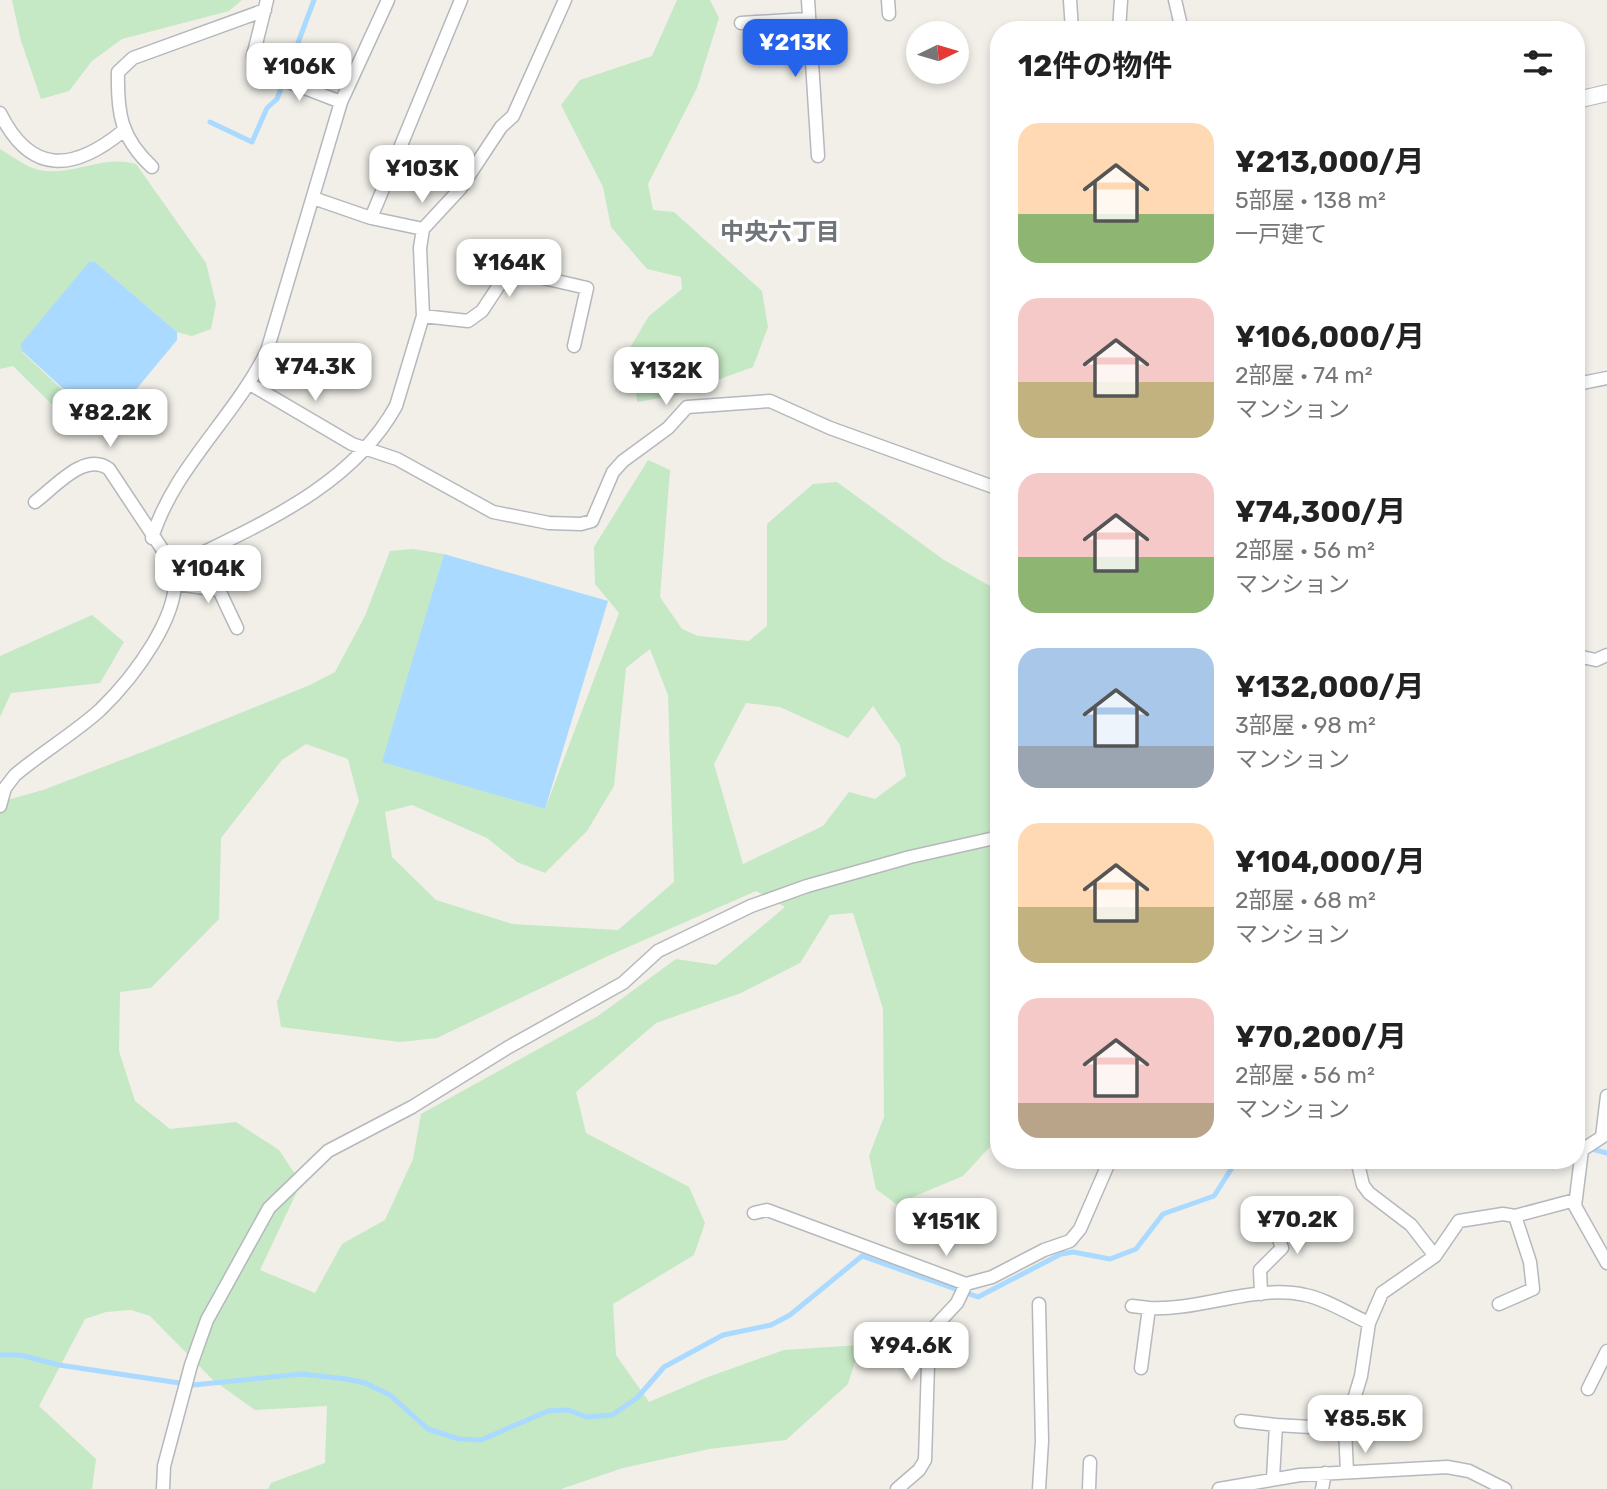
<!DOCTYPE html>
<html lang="ja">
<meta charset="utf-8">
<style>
:root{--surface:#fff;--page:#f6f6f6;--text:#222;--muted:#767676;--accent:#2563eb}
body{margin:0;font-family:Rubik,"Noto Sans JP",sans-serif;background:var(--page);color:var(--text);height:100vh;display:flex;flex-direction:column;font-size:26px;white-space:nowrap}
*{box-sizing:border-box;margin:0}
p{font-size:23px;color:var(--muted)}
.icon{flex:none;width:38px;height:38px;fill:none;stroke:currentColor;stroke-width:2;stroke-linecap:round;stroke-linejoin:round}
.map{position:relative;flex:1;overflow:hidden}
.details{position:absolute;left:990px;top:21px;width:595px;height:1148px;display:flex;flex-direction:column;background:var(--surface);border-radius:28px;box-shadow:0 4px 10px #0003}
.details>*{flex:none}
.needle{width:46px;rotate:85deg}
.tools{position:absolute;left:906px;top:21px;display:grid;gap:14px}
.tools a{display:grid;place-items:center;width:63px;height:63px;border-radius:50%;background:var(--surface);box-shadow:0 4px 10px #0003;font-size:35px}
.price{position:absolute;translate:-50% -60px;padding:0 16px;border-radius:14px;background:#fff;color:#222;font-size:23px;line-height:46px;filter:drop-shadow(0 2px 4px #0008)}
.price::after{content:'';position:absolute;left:50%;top:42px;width:21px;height:16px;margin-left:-10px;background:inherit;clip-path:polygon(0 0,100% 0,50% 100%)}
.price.selected{background:var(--accent);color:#fff}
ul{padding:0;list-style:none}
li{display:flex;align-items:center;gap:21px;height:175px;padding:0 28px}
li span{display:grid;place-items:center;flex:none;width:196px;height:140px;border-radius:21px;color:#555}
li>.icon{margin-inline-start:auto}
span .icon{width:84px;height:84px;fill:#fffc;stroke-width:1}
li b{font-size:30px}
h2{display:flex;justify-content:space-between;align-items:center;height:84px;padding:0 28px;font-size:30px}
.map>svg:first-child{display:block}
.green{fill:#c5e8c5;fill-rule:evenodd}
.water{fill:#aadaff}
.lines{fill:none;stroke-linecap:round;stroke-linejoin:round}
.stream{stroke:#aadaff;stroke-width:5}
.minor-casing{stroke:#b5b8bc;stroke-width:15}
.tertiary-casing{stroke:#b5b8bc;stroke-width:18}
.minor{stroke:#fff;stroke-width:12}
.tertiary{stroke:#fff;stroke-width:16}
.labels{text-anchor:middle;stroke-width:7;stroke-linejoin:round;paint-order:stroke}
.neighbourhood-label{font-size:24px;font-weight:bold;fill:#70757a;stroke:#fff}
</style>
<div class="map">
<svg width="1607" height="1489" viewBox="0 0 1607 1489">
<rect width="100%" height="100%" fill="#f1efe8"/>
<path class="green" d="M12,0H242L229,11L122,39L92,61L69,91L41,99L21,41Z
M677,0H710L719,18L697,88L648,184L653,210L674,212L762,291L768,327L753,367L676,395L637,402L631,346L649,316L682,289L681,277L647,269L611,227L603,187L561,105L580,80L652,56Z
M0,149C12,156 26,167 39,170C72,177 102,154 136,164L206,263L216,304L211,329L192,336L177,332L95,262L22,352L102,427L80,432L13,366L0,369Z
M648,460L670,470L660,597L682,629L698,636L749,641L767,626V524L813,484L837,482L944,560L999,591V1137L963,1176L896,1204L876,1189L869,1156L884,1117L883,1009L853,913L830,915L800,963L741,993L656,1023L576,1092L586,1133L689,1187L705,1223L694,1255L613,1304L616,1355L649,1402L708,1377L784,1350L860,1345L848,1384L786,1440L709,1449L623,1468L561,1489H268L271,1483L325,1463L327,1406L255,1410L213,1380L150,1316L131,1310L106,1312L85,1319L39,1406L96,1459L92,1489H0V802L43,790L158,746L310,685L335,672L365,616L390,551L413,549L444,554L383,762L545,809L619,613L595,584L594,547ZM650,649L668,695L674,882L618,930L512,924L436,900L392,857L385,812L412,805L487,838L517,862L545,873L587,831L614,786L626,668ZM746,703L780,707L848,738L873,706L900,745L906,776L875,799L849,792L823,826L743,864L714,764ZM306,744L348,759L359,801L277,1002L281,1027L400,1042L437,1038L610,955L756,891L785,907L716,965L676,959L598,1016L421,1114L413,1159L385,1220L342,1244L315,1293L260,1270L301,1183L279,1150L236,1122L170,1129L135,1101L119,1051L120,992L151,988L219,919L221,838L282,760Z
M92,615L124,642L100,683L11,693L0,717V656Z"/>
<path class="water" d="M89,262H95L177,332V340L105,427L22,351L21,344Z
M444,554L608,601L545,809L382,762Z"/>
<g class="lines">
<path class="stream" d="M210,122L252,142L267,108L277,99L314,0
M1577,1145L1607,1153
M0,1355H20L59,1365L193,1385L302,1374L346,1379L365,1383L390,1395L428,1429L459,1439L481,1440L548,1411L568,1410L587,1417L612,1415L637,1398L664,1367L723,1335L771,1325L790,1315L862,1256L978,1297L1061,1254L1073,1252L1110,1259L1136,1249L1163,1214L1214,1196L1237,1160"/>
<defs>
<path id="minor" d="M267,0L253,56L256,65L268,74L341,102
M808,0L818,156
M888,0L889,14
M1070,0L1072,30
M1175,0L1182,30
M741,23L808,19
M1119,30L1121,0
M0,113C31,176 74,171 123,131
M152,167C121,138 117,114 118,72L133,58L265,10
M313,198L371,218L461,0
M371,218L423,229
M423,316L468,321L482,311L509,270L587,288L574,346
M250,384L352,444L397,459L493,512L549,523L581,524L592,521L613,472L623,461L668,428L687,407L770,401L830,428L999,489
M1577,384L1607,378
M152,538C174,467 235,417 267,351L341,102L388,0
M174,567C255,526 350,489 396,406L423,316L420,248L423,229L460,189L501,127L513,116L565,0
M177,584L219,590L237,628
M1577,656L1596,660L1607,655
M0,806L5,788L15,775C41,753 76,732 100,710C132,679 184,613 174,567L109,469C85,451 55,487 35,502
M1607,1096L1602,1137L1582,1150L1575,1206L1607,1263
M1357,1160L1363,1185L1369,1193L1411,1225L1435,1256
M754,1213L767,1210L966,1284L992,1277L1044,1250L1070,1241L1080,1229L1110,1160
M1261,1294L1260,1270L1282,1248L1272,1219
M1039,1304L1042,1441L1039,1489
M1499,1304L1533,1289L1530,1262L1515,1216L1575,1200
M1132,1306L1149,1308
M1369,1323L1382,1293L1435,1256L1459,1221L1503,1214L1515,1216
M1141,1368L1149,1308C1200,1311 1254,1284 1305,1295C1326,1299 1349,1314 1369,1323L1361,1376L1345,1429L1347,1472
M1588,1389L1607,1351
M1241,1421L1276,1425
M1273,1478L1276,1425L1345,1429
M163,1489L164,1466L191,1365L207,1320L269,1208L328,1151L412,1107L507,1048L623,983L658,951L751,906L807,886L910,857L999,837
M897,1489L919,1470L925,1460L929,1333L957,1303L966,1284
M1089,1489L1090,1462
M1219,1489L1300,1475L1447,1467L1469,1471L1505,1489
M1322,1489L1325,1473"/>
<path id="tertiary" d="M1577,100L1607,93"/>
</defs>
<use href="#minor" class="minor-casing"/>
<use href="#tertiary" class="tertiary-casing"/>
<use href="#minor" class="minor"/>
<use href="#tertiary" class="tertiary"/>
</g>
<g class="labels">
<g class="neighbourhood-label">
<text x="780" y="240">中央六丁目</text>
</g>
</g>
</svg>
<div class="tools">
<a><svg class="needle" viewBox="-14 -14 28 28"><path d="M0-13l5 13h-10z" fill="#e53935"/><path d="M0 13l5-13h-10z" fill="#767676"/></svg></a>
</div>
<b class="price selected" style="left:795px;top:79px">¥213K</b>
<b class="price" style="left:299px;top:103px">¥106K</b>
<b class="price" style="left:422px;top:205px">¥103K</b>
<b class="price" style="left:509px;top:299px">¥164K</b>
<b class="price" style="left:315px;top:403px">¥74.3K</b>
<b class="price" style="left:666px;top:407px">¥132K</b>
<b class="price" style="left:110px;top:449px">¥82.2K</b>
<b class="price" style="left:208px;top:605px">¥104K</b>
<b class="price" style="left:1297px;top:1256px">¥70.2K</b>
<b class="price" style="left:946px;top:1258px">¥151K</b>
<b class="price" style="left:911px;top:1382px">¥94.6K</b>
<b class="price" style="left:1365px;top:1455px">¥85.5K</b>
<section class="details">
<h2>12件の物件<svg class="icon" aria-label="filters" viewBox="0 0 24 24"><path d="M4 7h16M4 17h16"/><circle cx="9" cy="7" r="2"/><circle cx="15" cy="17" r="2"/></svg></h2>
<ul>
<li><span style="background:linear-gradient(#ffd9b3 65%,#8fb573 0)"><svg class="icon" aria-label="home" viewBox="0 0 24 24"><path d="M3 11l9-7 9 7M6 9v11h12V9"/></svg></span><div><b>¥213,000/月</b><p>5部屋 · 138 m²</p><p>一戸建て</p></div></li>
<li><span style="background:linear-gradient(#f6c9c9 60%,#c2b280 0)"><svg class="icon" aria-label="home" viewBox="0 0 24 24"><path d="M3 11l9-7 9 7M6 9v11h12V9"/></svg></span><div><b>¥106,000/月</b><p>2部屋 · 74 m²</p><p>マンション</p></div></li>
<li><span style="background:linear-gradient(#f6c9c9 60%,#8fb573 0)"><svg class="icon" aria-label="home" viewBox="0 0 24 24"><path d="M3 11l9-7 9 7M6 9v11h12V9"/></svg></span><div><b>¥74,300/月</b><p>2部屋 · 56 m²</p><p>マンション</p></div></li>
<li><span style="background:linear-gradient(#a9c7e8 70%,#9aa5b1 0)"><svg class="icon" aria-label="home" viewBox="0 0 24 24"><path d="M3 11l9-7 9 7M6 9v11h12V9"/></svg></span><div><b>¥132,000/月</b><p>3部屋 · 98 m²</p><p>マンション</p></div></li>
<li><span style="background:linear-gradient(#ffd9b3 60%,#c2b280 0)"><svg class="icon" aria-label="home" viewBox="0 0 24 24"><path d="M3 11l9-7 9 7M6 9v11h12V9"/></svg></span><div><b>¥104,000/月</b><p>2部屋 · 68 m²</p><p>マンション</p></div></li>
<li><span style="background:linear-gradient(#f6c9c9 75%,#b9a48a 0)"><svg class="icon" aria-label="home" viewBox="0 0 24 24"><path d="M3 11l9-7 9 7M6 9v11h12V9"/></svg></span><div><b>¥70,200/月</b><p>2部屋 · 56 m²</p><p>マンション</p></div></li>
</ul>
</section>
</div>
